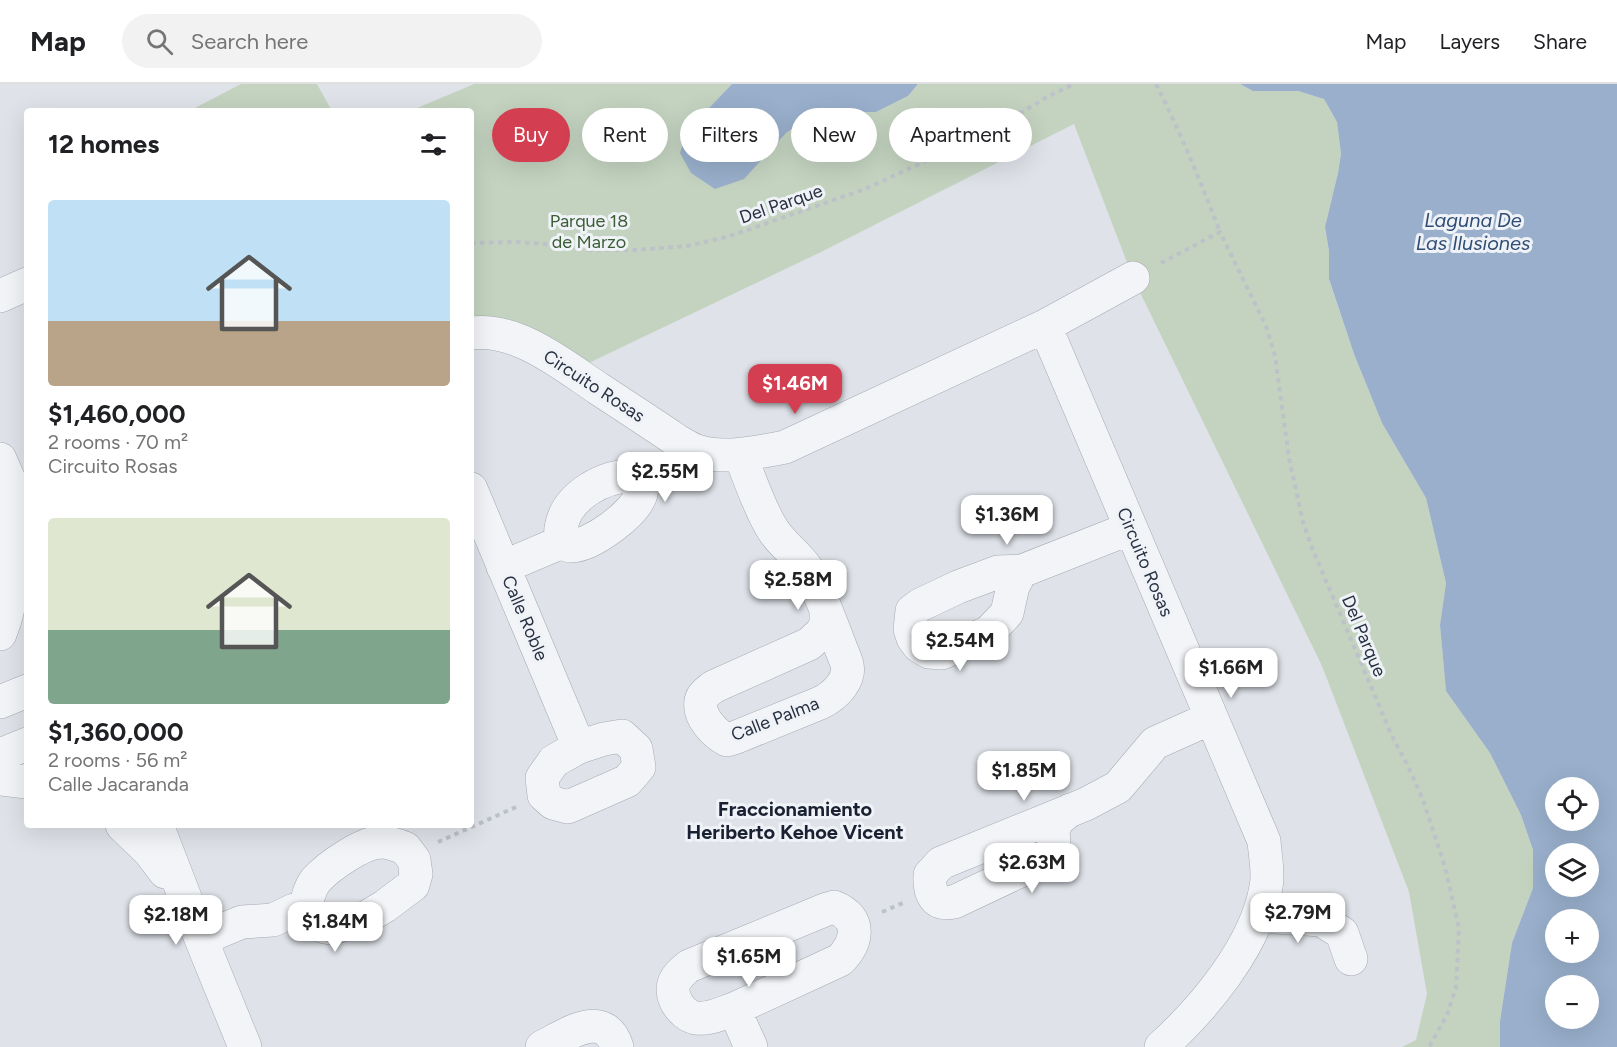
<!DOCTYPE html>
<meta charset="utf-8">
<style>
:root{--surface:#fff;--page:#f2f2f2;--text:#202124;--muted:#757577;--line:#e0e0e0;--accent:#d33f51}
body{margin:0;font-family:Figtree,sans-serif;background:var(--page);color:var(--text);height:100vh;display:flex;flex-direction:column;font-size:22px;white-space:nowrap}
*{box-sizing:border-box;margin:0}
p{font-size:20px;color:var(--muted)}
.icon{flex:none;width:33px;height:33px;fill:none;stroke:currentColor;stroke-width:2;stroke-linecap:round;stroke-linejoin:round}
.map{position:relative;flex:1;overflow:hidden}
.details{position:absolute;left:24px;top:24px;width:450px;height:720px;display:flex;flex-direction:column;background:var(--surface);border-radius:6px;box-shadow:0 6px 24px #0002}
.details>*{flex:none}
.top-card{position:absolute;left:492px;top:24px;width:570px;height:54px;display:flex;gap:12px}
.tools{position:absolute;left:1545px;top:693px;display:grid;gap:12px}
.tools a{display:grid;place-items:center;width:54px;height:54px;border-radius:50%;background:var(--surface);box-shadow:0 6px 24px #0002;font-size:30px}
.price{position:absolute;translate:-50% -51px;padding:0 14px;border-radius:12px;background:#fff;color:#222;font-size:20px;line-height:39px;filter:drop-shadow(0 2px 3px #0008)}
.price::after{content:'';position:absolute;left:50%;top:36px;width:18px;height:14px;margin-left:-9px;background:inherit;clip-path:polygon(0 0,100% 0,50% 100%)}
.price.selected{background:var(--accent);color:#fff}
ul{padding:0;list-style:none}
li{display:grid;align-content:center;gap:12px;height:318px;padding:0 24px}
li span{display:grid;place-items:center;height:186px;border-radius:6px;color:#555}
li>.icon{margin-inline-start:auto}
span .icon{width:108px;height:108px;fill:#fffc;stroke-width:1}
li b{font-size:26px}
h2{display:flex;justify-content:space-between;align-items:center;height:72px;padding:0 24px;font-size:26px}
.pill{padding:0 21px;border-radius:27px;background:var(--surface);box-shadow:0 6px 24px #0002;font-size:21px;line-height:54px}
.pill.selected{background:var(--accent);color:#fff}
header{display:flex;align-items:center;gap:36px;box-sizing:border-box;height:84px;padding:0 30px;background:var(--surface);border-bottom:2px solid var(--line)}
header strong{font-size:28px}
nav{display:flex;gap:33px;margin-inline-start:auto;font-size:21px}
.search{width:420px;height:54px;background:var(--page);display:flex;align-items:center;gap:15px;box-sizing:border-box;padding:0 21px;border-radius:33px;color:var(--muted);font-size:22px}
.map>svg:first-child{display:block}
.green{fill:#c4d3c0}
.water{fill:#99afcb;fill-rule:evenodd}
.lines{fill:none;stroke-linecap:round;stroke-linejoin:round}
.minor-casing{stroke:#a4aab3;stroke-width:34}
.path{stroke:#bdc1c8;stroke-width:4;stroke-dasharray:4.5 4.5;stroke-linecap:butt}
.minor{stroke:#f2f4f7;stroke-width:33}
.labels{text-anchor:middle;stroke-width:6;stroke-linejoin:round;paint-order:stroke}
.street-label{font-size:18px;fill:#273041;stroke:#eff2f6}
.park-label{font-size:18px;fill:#3b5d34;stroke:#eff2f6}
.water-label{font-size:20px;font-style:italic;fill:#304d76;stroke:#eff2f6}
.neighbourhood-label{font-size:20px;font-weight:bold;fill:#1a2132;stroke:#eff2f6}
</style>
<header>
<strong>Map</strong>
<div class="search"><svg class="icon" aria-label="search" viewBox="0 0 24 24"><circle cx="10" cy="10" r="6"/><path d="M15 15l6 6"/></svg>Search here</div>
<nav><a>Map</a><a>Layers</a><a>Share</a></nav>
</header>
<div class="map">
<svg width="1617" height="963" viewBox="0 0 1617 963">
<rect width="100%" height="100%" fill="#dfe3e9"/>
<path class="green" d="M241,0H317L332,27H189Z
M474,0H732L687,47L786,49L813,31L837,33L852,28H876L908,12L918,0H1240L1253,7H1298L1324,15L1337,38L1341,70L1338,89L1325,143L1329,167V196L1354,270L1382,339L1426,414L1446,499L1440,541L1446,607L1490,669L1521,731L1533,766V804L1512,859L1500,937V963H1402L1416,956L1427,910L1409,808L1322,582L1133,194L1074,40L821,168L572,287L471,249V27H410Z"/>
<path class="water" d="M732,0H918L908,12L876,28H852L837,33L813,31L786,49L744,95L715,105L691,89L680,69L687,47Z
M1240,0H1617V963H1500V937L1512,859L1533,804V766L1521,731L1490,669L1446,607L1440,541L1446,499L1426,414L1382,339L1354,270L1329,195V167L1325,143L1338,89L1341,70L1337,38L1324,15L1298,7H1253ZM1556,704H1588V736H1556ZM1556,770H1588V802H1556ZM1556,836H1588V868H1556ZM1556,902H1588V934H1556Z"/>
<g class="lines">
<defs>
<path id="minor" d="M0,212L27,200
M1045,242L1264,757C1265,771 1269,789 1266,803C1256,862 1204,924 1161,963
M471,249C517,243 563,281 599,305C625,322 651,339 676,356C683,360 690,365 697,367C721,376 760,368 785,363L1045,242L1133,194
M740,370C749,393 760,426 773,446C783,462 800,472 809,488C824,516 834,548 846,577C853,595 835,612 820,619L734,654L727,656C715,650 698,633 701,617C702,611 708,607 713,603L809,560L822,548L826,540V528
M0,375L21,423
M641,400L698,368
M471,405L579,663L604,655L622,652L636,665L639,683L627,697L568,723L553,719L544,711L542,694L554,677L579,663
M503,483L562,458C563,459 569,462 570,462C590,463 636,429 641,410C642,407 641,403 641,400L634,392C604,391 566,412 561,444C560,448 561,453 562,458
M1022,487L1018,493L1013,502L1007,529L989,548L942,569L929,568L919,562L913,554L910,545L912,527L920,521L958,503L998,488L1022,487L1131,444
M0,550C19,504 14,453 12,405
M0,618L27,607
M0,671L27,660
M0,695L27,698
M1070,726L1059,735L1053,744L1054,763L1051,770L1041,777L954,818C934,822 929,809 930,791L941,779L1086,720L1118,703L1155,659L1211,634
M122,741L149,767L165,788
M157,741L201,855L245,963
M1258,832L1321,836L1342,849L1351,875
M201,855L242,838L273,836L294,826L305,827L321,842L331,844L362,836L385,822L413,801L416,790L414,776L405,764C398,762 390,758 382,758C363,758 329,782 316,796C309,805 307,816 305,827
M734,925L840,876C858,858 862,834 834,823L827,825L689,882C684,886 678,891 675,897C668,911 681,931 696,934C709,936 722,929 734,925L751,963
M542,963C567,951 604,923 617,963"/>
</defs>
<use href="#minor" class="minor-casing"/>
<path class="path" d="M1156,0C1180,48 1201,98 1220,148
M471,159L516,158L559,161L588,166H635L687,162L730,152L865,105L954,64L1024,27L1047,13L1074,0
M1161,179L1220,148L1266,242L1275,272L1289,374L1303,438L1312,464L1392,652L1408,682L1423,716L1445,783L1459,845L1456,903L1447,931L1429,963
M438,758L516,723
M882,828L903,819"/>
<use href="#minor" class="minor"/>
</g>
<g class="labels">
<g class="street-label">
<text transform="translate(781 120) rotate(-19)" y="6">Del Parque</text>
<text transform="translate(594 302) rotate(33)" y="6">Circuito Rosas</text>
<text transform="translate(1145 478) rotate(67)" y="6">Circuito Rosas</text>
<text transform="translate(525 534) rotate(67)" y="6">Calle Roble</text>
<text transform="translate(1364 552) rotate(67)" y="6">Del Parque</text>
<text transform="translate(775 635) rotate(-21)" y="6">Calle Palma</text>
</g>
<g class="park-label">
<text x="589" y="143">Parque 18<tspan x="589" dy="21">de Marzo</tspan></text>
</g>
<g class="water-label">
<text x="1473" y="143">Laguna De<tspan x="1473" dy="23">Las Ilusiones</tspan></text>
</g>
<g class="neighbourhood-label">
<text x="795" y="732">Fraccionamiento<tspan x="795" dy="23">Heriberto Kehoe Vicent</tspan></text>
</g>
</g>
</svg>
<div class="tools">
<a><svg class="icon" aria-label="locate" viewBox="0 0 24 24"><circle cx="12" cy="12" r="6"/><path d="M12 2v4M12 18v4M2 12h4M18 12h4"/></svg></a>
<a><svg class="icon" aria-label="layers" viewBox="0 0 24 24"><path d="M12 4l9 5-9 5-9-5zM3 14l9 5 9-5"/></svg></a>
<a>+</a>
<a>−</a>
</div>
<b class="price selected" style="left:795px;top:331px">$1.46M</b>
<b class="price" style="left:665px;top:419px">$2.55M</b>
<b class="price" style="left:1007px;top:462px">$1.36M</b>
<b class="price" style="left:798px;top:527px">$2.58M</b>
<b class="price" style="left:960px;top:588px">$2.54M</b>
<b class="price" style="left:1231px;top:615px">$1.66M</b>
<b class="price" style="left:1024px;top:718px">$1.85M</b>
<b class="price" style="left:1032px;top:810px">$2.63M</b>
<b class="price" style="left:1298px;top:860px">$2.79M</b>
<b class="price" style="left:176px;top:862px">$2.18M</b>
<b class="price" style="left:335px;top:869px">$1.84M</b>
<b class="price" style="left:749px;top:904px">$1.65M</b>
<div class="top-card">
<a class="pill selected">Buy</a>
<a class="pill">Rent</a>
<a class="pill">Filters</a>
<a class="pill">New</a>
<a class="pill">Apartment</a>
</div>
<section class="details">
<h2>12 homes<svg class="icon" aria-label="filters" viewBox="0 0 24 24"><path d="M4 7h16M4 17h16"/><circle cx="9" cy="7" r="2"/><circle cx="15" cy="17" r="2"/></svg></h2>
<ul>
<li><span style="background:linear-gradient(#bfe0f5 65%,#b9a48a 0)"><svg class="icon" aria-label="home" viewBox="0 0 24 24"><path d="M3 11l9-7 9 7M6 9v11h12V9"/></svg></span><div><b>$1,460,000</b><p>2 rooms · 70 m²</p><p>Circuito Rosas</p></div></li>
<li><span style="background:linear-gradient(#dfe7d0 60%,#7fa58c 0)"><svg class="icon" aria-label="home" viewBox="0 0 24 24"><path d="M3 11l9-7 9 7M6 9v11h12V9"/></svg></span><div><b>$1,360,000</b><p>2 rooms · 56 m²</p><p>Calle Jacaranda</p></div></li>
</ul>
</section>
</div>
